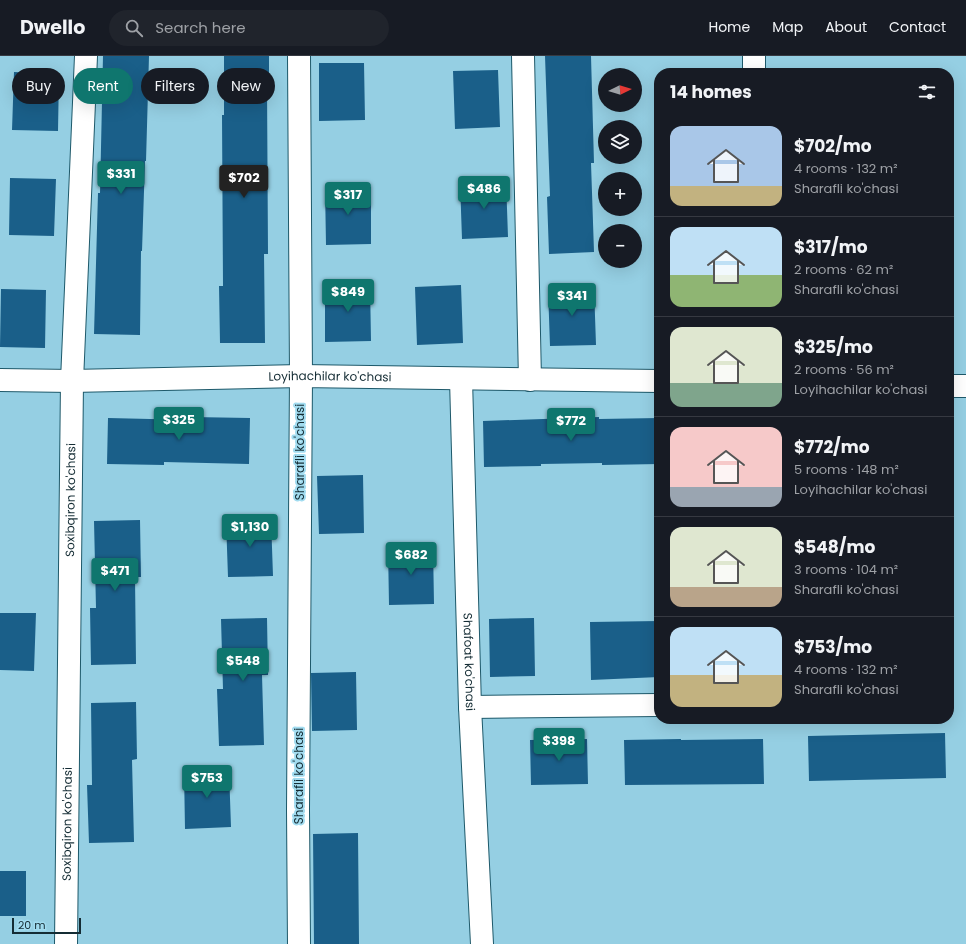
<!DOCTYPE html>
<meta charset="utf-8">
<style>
:root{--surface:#171b24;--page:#20242c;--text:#f1f3f6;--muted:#9ea1a6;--line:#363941;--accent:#0f766e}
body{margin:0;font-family:Poppins,sans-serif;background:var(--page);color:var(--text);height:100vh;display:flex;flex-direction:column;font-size:15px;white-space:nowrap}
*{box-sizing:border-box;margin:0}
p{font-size:13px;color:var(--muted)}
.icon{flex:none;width:22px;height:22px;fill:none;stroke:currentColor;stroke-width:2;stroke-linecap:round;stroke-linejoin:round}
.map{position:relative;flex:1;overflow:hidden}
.sheet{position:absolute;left:654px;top:12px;width:300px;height:656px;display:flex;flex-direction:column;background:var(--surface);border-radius:16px;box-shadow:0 4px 16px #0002}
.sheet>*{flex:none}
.hud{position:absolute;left:12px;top:12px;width:380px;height:36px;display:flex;gap:8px}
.needle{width:26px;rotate:85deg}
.controls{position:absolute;left:598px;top:12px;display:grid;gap:8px}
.controls a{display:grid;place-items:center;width:44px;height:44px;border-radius:50%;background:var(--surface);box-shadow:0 4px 16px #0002;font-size:20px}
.scale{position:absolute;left:12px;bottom:10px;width:69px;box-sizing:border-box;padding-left:4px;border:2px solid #142c34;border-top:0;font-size:11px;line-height:14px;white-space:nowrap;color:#142c34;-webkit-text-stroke:3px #a2dcf0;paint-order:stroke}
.price{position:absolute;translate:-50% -34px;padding:0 9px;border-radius:4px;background:var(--accent);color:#fff;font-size:13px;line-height:26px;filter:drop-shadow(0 1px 2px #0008)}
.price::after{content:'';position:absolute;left:50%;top:24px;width:12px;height:9px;margin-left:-6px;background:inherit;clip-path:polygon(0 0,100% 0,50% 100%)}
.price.selected{background:#222;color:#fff}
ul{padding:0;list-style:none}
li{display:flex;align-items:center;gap:12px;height:100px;padding:0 16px}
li+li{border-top:1px solid var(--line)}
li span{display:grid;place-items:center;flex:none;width:112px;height:80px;border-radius:12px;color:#555}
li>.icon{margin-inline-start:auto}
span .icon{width:48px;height:48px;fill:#fffc;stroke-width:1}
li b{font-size:17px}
h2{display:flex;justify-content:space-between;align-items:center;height:48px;padding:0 16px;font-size:17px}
.chip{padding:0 14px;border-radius:18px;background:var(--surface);box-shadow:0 4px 16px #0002;font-size:14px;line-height:36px}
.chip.selected{background:var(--accent);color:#fff}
header{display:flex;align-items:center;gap:24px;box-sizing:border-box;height:56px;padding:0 20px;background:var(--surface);border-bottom:1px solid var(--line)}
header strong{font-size:19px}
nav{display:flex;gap:22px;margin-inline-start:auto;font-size:14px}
.search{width:280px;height:36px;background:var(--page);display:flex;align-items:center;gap:10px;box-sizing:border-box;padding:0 14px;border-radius:22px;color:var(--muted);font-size:15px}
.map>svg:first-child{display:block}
.building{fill:#1a5f89}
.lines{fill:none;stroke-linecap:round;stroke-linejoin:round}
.minor-casing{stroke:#1e596a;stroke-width:24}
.minor{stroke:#fff;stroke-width:22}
.labels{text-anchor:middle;stroke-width:4;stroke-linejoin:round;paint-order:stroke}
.street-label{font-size:12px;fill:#142c34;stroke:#a2dcf0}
</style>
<header>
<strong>Dwello</strong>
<div class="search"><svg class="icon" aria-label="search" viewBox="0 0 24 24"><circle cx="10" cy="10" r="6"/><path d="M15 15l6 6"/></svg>Search here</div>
<nav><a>Home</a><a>Map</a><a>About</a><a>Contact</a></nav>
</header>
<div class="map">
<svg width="966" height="888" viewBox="0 0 966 888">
<rect width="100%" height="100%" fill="#95cfe3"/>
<path class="building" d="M103,0H149L146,105H145L142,195H141L140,279L94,278L98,137H100Z
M224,0H269V29H267L268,198H264L265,287H220L219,230H223L222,59H224Z
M545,0H591L594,107H591L594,196L549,198L547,141L550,140Z
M319,7H364L365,64L319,65Z
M498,14L500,71L455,73L453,15Z
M14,16L59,18L58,75L12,74Z
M10,122L56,123L54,180L9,179Z
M506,124L508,181L462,183L460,126Z
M325,131H371V188L326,189Z
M325,228H370L371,285L325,286Z
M461,229L463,287L417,289L415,231Z
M594,231L596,289L550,290L548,233Z
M1,233L46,234L45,292L0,291Z
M192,361L250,362L249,408L164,406V409L107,408L108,362L192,364Z
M599,361V363L659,362V408L602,409V407L541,408V410L484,411L483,365Z
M363,419L364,477L319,478L317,420Z
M271,463L273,520L228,521L226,464Z
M140,464L141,521H135L136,608L91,609L90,552H96L94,465Z
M433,490L434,548L389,549L388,491Z
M0,557H36L34,615L0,614Z
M267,562L268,619H262L264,689L219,690L217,633H223L221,563Z
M534,562L535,620L490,621L489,563Z
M659,565V621L591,624L590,566Z
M356,616L357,674L312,675L311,617Z
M136,646L137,703L132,704L134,786L89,787L87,729H92L91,647Z
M945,677L946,722L809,725L808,680Z
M587,683L588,728L531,729L530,684Z
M681,683V684L763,683L764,728L625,729L624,684Z
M229,714L231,771L185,773L184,715Z
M358,777L359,888H314L313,778Z
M0,815H26V860H0Z"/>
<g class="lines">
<defs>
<g id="minor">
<path d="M299,0L301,320L298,754L299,888"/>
<path d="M523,0L530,324"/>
<path d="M754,17V0"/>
<path id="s1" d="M461,323L470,651L482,888"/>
<path id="s2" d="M0,324L72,325L301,320L659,325"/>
<path d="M949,330H966"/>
<path d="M470,651L659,649"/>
<path id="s3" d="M66,888L72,325L86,0"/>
</g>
</defs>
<use href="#minor" class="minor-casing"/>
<use href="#minor" class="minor"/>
</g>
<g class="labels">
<g class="street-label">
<text dy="4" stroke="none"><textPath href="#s2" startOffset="330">Loyihachilar ko'chasi</textPath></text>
<text transform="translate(300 396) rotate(-90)" y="4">Sharafli ko'chasi</text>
<text dy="4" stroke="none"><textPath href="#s3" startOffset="444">Soxibqiron ko'chasi</textPath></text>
<text dy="4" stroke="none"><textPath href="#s1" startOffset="283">Shafoat ko'chasi</textPath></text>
<text transform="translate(299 720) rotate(-90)" y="4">Sharafli ko'chasi</text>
<text dy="4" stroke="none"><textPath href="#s3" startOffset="120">Soxibqiron ko'chasi</textPath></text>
</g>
</g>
</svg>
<div class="controls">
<a><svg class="needle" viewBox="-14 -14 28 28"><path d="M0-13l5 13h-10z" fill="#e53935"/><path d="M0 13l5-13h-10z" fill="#9ea1a6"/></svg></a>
<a><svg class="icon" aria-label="layers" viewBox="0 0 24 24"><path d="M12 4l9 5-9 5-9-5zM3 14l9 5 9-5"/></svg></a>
<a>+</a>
<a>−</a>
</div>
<div class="scale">20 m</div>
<b class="price" style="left:121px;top:139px">$331</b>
<b class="price selected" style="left:244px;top:143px">$702</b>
<b class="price" style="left:484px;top:154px">$486</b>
<b class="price" style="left:348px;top:160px">$317</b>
<b class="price" style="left:348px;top:257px">$849</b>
<b class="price" style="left:572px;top:261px">$341</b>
<b class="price" style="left:179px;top:385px">$325</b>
<b class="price" style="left:571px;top:386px">$772</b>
<b class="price" style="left:250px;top:492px">$1,130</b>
<b class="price" style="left:411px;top:520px">$682</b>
<b class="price" style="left:115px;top:536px">$471</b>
<b class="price" style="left:243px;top:626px">$548</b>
<b class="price" style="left:559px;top:706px">$398</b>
<b class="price" style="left:207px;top:743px">$753</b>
<div class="hud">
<a class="chip">Buy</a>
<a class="chip selected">Rent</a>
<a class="chip">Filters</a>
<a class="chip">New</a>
</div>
<section class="sheet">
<h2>14 homes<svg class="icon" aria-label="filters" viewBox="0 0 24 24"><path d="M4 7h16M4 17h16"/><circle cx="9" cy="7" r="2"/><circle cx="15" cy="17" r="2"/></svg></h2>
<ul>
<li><span style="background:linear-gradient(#a9c7e8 75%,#c2b280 0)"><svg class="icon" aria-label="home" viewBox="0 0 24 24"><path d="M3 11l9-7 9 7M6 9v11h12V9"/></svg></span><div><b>$702/mo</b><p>4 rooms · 132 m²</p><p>Sharafli ko'chasi</p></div></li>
<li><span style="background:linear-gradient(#bfe0f5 60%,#8fb573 0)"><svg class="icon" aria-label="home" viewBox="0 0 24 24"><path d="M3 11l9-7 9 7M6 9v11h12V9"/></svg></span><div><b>$317/mo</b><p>2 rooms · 62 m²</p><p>Sharafli ko'chasi</p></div></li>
<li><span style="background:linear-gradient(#dfe7d0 70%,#7fa58c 0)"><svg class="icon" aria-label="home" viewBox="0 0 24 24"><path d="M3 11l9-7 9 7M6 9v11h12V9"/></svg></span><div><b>$325/mo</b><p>2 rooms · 56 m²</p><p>Loyihachilar ko'chasi</p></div></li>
<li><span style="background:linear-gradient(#f6c9c9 75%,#9aa5b1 0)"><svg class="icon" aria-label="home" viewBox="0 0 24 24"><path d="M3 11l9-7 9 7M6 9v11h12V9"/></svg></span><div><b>$772/mo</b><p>5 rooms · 148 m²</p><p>Loyihachilar ko'chasi</p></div></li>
<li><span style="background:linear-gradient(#dfe7d0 75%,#b9a48a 0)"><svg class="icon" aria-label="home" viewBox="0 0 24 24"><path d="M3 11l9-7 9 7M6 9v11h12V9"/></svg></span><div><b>$548/mo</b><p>3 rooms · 104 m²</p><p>Sharafli ko'chasi</p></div></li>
<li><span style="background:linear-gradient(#bfe0f5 60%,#c2b280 0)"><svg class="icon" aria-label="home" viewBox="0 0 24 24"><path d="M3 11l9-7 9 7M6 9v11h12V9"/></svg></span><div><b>$753/mo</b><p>4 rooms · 132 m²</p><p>Sharafli ko'chasi</p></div></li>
</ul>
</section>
</div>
